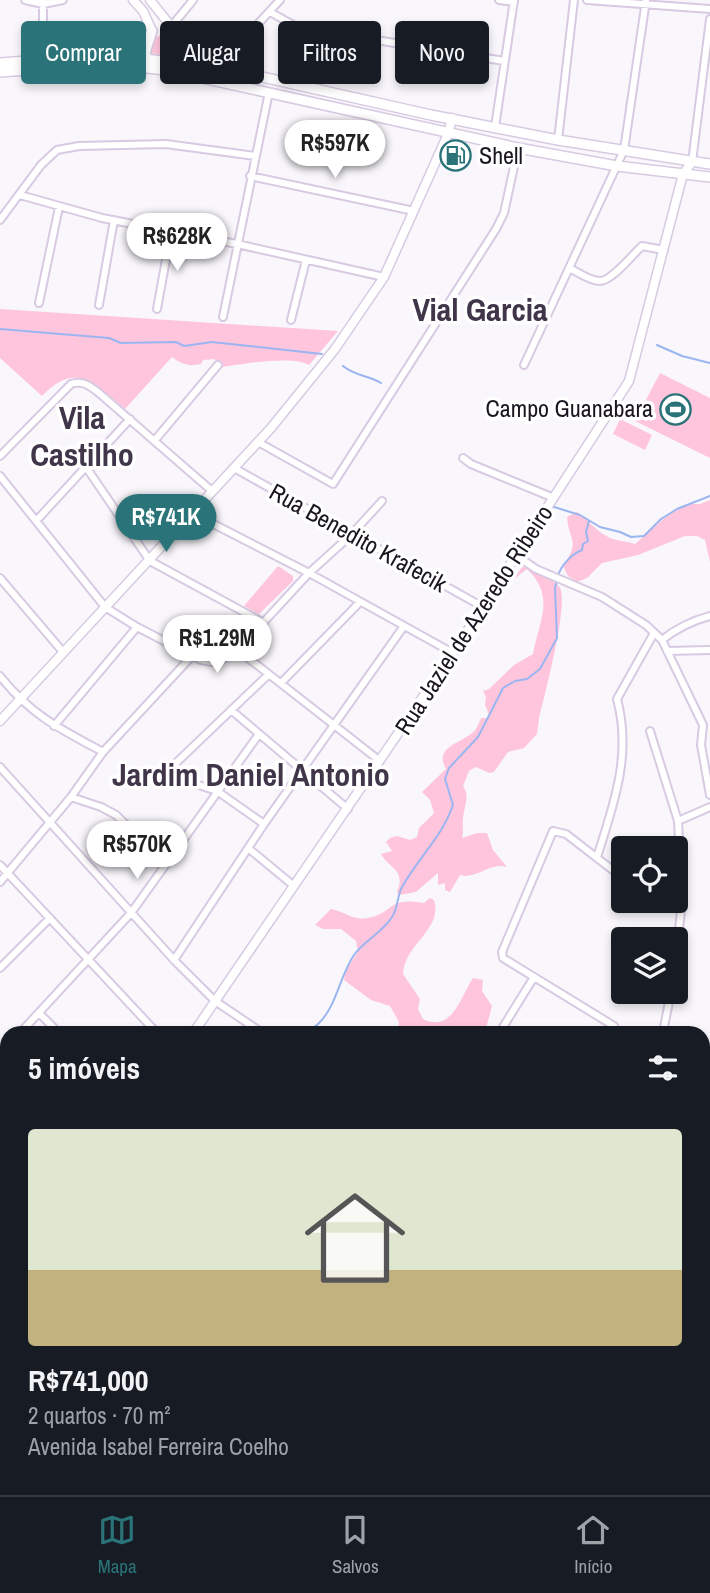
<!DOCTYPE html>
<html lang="pt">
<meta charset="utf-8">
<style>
:root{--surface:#171b24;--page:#242831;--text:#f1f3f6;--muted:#9ea1a6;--line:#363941;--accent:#2a7479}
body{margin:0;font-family:"Archivo Narrow",sans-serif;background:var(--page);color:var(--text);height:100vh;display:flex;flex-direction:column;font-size:26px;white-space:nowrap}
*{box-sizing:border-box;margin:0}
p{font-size:23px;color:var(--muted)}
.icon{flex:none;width:38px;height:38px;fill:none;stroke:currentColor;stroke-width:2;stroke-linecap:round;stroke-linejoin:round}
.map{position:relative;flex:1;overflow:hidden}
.panel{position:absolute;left:0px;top:1026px;width:710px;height:471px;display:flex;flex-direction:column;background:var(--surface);border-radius:21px 21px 0 0;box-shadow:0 4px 10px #0003}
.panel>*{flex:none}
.hud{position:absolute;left:21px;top:21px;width:668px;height:63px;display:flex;gap:14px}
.buttons{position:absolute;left:611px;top:836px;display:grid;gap:14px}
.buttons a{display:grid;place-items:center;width:77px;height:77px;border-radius:7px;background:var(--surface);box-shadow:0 4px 10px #0003;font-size:35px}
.price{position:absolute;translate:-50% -60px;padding:0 16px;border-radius:24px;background:#fff;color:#222;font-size:23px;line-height:46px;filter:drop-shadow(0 2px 4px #0008)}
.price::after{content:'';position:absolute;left:50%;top:42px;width:21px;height:16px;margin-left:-10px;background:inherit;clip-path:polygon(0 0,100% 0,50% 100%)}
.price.selected{background:var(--accent);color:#fff}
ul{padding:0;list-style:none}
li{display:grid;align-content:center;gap:14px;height:371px;padding:0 28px}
li span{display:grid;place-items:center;height:217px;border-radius:7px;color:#555}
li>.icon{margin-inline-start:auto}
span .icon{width:126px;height:126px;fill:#fffc;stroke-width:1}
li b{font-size:30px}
h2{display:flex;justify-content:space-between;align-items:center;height:84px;padding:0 28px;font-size:30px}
.tag{padding:0 24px;border-radius:7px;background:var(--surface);box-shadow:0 4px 10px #0003;font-size:24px;line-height:63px}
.tag.selected{background:var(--accent);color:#fff}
.tab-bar{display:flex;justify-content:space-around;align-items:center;height:98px;border-top:2px solid var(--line);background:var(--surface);font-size:19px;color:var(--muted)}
.tab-bar a{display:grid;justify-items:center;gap:4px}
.tab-bar .selected{color:var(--accent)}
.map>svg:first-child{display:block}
.green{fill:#fec5dc}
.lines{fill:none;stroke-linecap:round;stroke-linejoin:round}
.stream{stroke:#9bb5f0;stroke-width:2}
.minor-casing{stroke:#d7cae2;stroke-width:10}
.tertiary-casing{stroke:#d7cae2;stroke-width:11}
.secondary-casing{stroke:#d7cae2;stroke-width:12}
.minor{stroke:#fff;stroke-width:6}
.tertiary{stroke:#fff;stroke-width:8}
.secondary{stroke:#fff;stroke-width:9}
.labels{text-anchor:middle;stroke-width:7;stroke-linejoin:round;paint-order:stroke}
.poi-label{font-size:24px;fill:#1a151e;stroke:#fff;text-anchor:start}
.street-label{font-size:24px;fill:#1a151e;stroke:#fff}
.district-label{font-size:32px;font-weight:bold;fill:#403549;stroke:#fff}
</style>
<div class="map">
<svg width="710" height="1495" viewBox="0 0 710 1495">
<rect width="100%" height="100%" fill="#f9f7fc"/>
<path class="green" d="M162,34L190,53V61L151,53L155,38Z
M0,309L338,331L309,365C294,355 241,364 222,367L214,359L203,360L201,364C189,367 181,364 172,357L125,409C95,384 76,360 42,396L0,358Z
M660,373L710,398V458L635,421Z
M620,419L652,435L645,450L613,434Z
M710,500V562L705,540L697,536H685L638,555L602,563L587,578L577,582L568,576L563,566C581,540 569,542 567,517L577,512C588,520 595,530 608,537C615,541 627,541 635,544L668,515L689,504H700Z
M278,566L293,576V581L259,614L244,606Z
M522,567C533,568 554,578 560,588C569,604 544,697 539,719L537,734L524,748L508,752L494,772L489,773L476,767L469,771L463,786C471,797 463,808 463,820C462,827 464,832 462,838L477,833H487L493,850L507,867C490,862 476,880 460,875L450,892L445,890V883L438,885V873L416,892L399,895L397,892C406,869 390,870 381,854L392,851L386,842L390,838L397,836L410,840L417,837L419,828L434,813L430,800L422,792L446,769C432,745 466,743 476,729C478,726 479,722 481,718H487L489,715L485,705L486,697L483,691L489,689L514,665L533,654C539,620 556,597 527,569L513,580Z
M430,898L434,900C443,930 405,943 403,974L420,999L418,1009L423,1019C452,1033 460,998 473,978L483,980L482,991L492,1006L485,1032H398L399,1022L390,1006L371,1000L344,980L346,970L358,952L356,941L341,929H323L315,925L331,909C344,911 353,921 367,918C394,914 386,896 424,903Z"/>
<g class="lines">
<path class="stream" d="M0,329L109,338L121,343L176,342L184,346L212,342L322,354
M657,345L682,356L710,363
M343,366C355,376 368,375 381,383
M554,507L580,515L600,527L620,532L631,537L644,536L661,519L677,509L710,496
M558,576C561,565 572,554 582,550L583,544L588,541L586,532L589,521
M302,1032C307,1030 313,1029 317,1025C337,1007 339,977 354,955C365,940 383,932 392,917C398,909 397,896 402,887C418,858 442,837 453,805L445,779L449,768L478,737L503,688L515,681L527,679L540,669L557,638L555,588L557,581
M0,1325L7,1318"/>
<defs>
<path id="minor" d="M25,0L43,4L63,0
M499,0L514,2
M587,0L710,9
M270,12L297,27L504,61
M171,27L193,0
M232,52L280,0
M43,58V0
M210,60L232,52L230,60L233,71
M495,127L514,0
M558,140L574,0
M692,162L710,19
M250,176L414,211
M20,195L102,218L237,244L384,277
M0,220L41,165L57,150L79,146L166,144L255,156
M569,268C578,272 590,281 600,281C612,281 633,254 642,246L664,250
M39,303L59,207
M99,305L114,220
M157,309L171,232
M223,317L269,92
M291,320L306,260
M524,365L624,150L646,0
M155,440L218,365
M258,442L333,484L496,229L504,213L518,148
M0,456L71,384C83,380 90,386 99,393L212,491
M463,458L471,464L554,498
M86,467L150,561L264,623
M234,468L483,607
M0,476L105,607L137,627L201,660L211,662L218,661L238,650L309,573L351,535L382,501
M192,513L309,573L453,653
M36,521L130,419
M517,556L536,569L602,597L646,625L662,640L703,725L701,745L710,795
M0,578L63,652
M662,640C677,628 691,621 710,616
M238,650L380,761
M667,651L710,650
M0,676C31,715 60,729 103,752
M281,683L360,602
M231,710L348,809
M54,726L137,627
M650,731L678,821L682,901L676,958
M0,767L174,960L215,1001L261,1032
M71,797L101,807L116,815L166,863
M678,821L710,807
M264,824L217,791L168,775L176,763L269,674
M248,848L294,886
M597,857C614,804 632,754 617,699L654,633
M0,865L156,1032
M0,882L71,797L103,752L191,657
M174,960L264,824L404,626
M0,968L50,918
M39,1013L58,1032
M614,1026L503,958L502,952L553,831L566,834L623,878
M21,1032L131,913L259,734
M500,1032L534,977
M663,1032L671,992
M0,1056L7,1048
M704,1061L710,1052
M0,1072L7,1079
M704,1088L710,1084
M704,1149L710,1146
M0,1168L7,1175
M704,1176L710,1173
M704,1218L710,1216
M704,1288L710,1286
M0,1364L7,1371
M124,1489L130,1495
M630,1489L635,1495
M455,1495L458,1489"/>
<path id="tertiary" d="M150,0L182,40L194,49L196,63L194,66
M194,49L218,67
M130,57L152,31L143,11L133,0
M0,721L271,428L335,349L384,277L448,134L452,118
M194,1032L453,653L629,381L683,174L692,162
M0,1281L7,1274"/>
<path id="secondary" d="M0,63L108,55L218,67L431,115L558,140L710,164
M149,63L145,53L152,31
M0,72L108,64L166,70L518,148L617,166L710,177"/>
</defs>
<use href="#minor" class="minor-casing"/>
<use href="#tertiary" class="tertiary-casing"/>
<use href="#secondary" class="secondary-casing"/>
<use href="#minor" class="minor"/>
<use href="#tertiary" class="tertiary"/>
<use href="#secondary" class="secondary"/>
</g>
<defs>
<symbol id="fuel-ring" viewBox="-11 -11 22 22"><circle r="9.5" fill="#fff" stroke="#2a7479" stroke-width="1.5"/><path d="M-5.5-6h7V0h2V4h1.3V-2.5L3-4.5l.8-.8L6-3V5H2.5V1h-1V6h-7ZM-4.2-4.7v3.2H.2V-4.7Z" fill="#2a7479"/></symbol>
<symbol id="stadium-ring" viewBox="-11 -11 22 22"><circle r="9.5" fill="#fff" stroke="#2a7479" stroke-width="1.5"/><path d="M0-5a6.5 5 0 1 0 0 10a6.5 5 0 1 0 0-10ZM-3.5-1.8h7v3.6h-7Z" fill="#2a7479"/></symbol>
</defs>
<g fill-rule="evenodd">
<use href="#fuel-ring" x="438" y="138" width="35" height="35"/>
<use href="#stadium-ring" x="658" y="392" width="35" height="35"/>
</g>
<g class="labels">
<g class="poi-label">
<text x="479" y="164">Shell</text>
<text x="653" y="417" text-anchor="end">Campo Guanabara</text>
</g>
<g class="street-label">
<text transform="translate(358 538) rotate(29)" y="8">Rua Benedito Krafecik</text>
<text transform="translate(474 620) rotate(-57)" y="8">Rua Jaziel de Azeredo Ribeiro</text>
</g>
<g class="district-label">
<text x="480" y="321">Vial Garcia</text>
<text x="82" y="429">Vila<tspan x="82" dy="37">Castilho</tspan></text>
<text x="251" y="786">Jardim Daniel Antonio</text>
</g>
</g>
</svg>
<div class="buttons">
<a><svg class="icon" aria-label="locate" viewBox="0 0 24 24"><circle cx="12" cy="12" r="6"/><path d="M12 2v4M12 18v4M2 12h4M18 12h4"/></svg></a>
<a><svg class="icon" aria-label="layers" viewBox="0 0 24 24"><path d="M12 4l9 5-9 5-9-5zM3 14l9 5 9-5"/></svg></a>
</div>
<b class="price" style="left:335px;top:180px">R$597K</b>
<b class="price" style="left:177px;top:273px">R$628K</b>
<b class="price selected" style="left:166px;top:554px">R$741K</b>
<b class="price" style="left:217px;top:675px">R$1.29M</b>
<b class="price" style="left:137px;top:881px">R$570K</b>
<div class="hud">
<a class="tag selected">Comprar</a>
<a class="tag">Alugar</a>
<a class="tag">Filtros</a>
<a class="tag">Novo</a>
</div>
<section class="panel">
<h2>5 imóveis<svg class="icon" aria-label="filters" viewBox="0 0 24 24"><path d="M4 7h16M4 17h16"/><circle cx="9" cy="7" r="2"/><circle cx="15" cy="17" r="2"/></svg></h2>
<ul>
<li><span style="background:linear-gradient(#dfe7d0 65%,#c2b280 0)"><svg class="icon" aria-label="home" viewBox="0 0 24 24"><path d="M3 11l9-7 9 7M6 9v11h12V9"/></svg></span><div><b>R$741,000</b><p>2 quartos · 70 m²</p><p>Avenida Isabel Ferreira Coelho</p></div></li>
</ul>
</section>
</div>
<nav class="tab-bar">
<a class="selected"><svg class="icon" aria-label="map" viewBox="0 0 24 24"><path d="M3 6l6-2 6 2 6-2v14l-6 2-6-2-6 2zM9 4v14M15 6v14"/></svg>Mapa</a>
<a><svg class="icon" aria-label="saved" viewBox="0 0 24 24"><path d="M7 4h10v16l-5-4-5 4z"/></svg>Salvos</a>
<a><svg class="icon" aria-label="home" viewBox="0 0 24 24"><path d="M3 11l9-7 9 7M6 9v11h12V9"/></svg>Início</a>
</nav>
